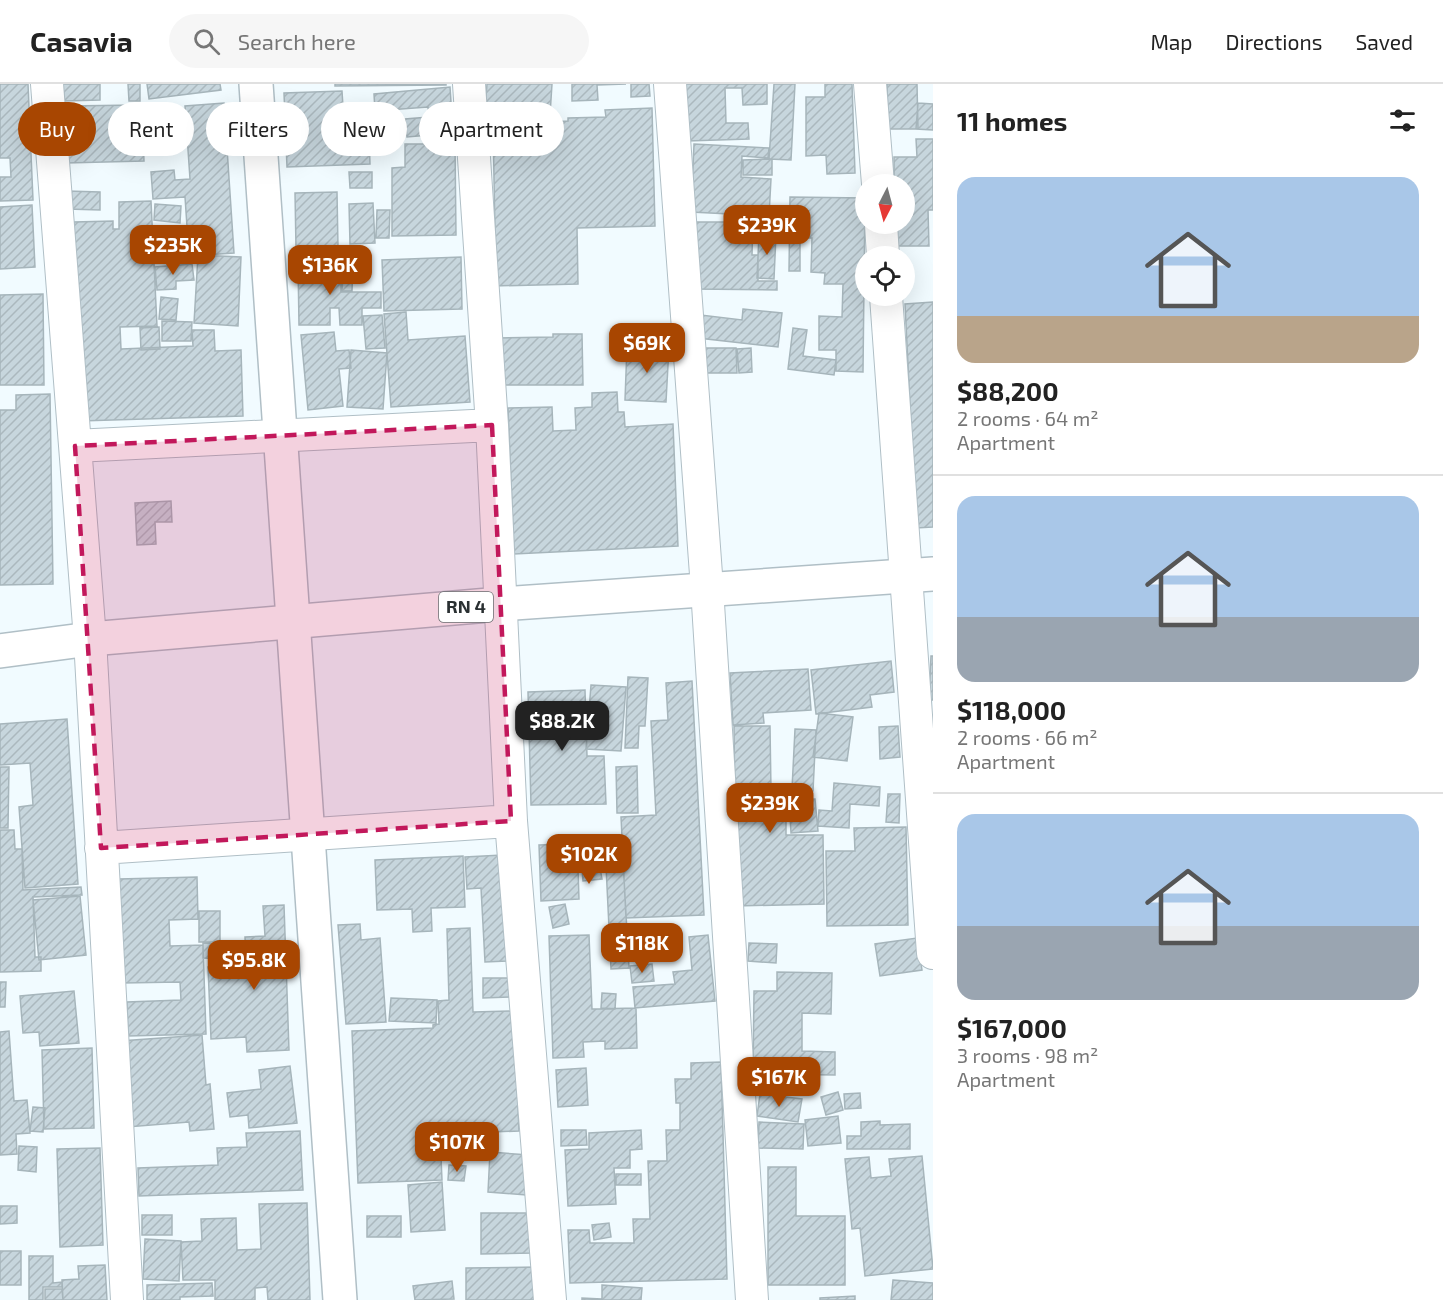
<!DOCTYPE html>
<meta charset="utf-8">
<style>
:root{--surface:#fff;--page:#f6f6f6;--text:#222;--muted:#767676;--line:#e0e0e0;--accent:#a84601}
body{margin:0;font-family:"Exo 2",sans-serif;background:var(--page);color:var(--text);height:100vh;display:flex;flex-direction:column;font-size:22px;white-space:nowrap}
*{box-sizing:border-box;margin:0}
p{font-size:20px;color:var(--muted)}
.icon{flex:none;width:33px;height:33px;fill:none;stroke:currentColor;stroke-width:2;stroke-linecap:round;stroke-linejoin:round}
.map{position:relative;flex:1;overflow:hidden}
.sheet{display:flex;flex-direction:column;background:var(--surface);width:510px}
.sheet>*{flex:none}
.guide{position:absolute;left:18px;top:18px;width:570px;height:54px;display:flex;gap:12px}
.needle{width:39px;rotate:186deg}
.fabs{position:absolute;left:855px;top:90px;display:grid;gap:12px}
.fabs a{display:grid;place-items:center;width:60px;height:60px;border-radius:50%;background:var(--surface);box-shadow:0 6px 24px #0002;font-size:30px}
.price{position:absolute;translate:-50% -51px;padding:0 14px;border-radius:12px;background:var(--accent);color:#fff;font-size:20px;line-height:39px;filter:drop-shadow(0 2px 3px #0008)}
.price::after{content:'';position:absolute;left:50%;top:36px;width:18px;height:14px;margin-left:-9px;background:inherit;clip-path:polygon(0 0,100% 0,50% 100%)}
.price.active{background:#222;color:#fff}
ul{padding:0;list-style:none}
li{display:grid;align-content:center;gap:12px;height:318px;padding:0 24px}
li+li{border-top:2px solid var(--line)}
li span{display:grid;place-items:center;height:186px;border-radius:18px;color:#555}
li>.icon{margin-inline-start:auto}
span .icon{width:108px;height:108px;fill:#fffc;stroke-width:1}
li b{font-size:26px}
h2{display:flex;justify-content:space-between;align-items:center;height:72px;padding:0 24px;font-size:26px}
.tag{padding:0 21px;border-radius:27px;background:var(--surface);box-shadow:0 6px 24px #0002;font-size:21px;line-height:54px}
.tag.active{background:var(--accent);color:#fff}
header{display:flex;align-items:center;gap:36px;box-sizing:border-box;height:84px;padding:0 30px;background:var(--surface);border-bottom:2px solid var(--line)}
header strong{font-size:28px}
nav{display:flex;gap:33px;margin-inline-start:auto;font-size:21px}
.search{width:420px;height:54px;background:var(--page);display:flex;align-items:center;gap:15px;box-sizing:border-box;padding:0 21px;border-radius:33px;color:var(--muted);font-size:22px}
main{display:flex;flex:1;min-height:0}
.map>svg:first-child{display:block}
.building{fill:url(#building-hatch);stroke:#a6b5bb;stroke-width:1.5}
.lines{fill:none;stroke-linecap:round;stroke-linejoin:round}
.street-casing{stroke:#b0bfc6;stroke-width:34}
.secondary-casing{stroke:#b0bfc6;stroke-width:36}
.primary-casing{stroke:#b0bfc6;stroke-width:36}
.street{stroke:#fff;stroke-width:32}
.secondary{stroke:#fff;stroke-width:33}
.primary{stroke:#fff;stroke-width:33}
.marked{fill:#c2185b;fill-opacity:0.2;stroke:#c2185b;stroke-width:4.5;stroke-dasharray:12 8;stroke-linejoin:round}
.labels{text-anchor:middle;stroke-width:4.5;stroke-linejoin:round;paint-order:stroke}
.shield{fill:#fff;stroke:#6a6e70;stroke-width:1.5}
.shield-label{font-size:18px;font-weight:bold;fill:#2a3032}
</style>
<header>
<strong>Casavia</strong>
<div class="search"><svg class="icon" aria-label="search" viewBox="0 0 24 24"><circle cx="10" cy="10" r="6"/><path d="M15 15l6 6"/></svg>Search here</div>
<nav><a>Map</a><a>Directions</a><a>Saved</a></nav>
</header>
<main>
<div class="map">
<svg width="933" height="1216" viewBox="0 0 933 1216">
<defs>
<pattern id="building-hatch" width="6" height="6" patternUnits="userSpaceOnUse" patternTransform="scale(1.5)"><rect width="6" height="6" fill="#c7d6dd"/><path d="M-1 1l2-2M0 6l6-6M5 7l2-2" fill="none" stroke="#abb8be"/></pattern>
</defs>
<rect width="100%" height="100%" fill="#f1fbff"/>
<path class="building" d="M0,0H28L33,116L0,117V93H11L10,74H0Z
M63,0H100V16L64,17Z
M128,0H140V17H129Z
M147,0H220L221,6L149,15Z
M335,0H446V1L335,2Z
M487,0H552L550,31L485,27Z
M572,0H626L597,1L598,16L572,17Z
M631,0H649L650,12L631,13Z
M686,0H767V20L743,21L742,4H725L726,39H748L749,55L687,57Z
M774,0H795L791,76L769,75Z
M825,0H852L855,89L827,90L826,71L806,72V13H825Z
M887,0H917L918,45H888Z
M450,3L453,49L407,53L405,35L429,33L428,23L375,27L374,10Z
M342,7L343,23L368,22L370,80L287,83L284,9Z
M224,19L234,169L189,172L185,113L153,115L151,88L174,86L175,96L190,95L185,22Z
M918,19L933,20V46L916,45Z
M140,21V38H113L114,54H143L144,77L66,79L65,22Z
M652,24L655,142L577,144L578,200L493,202L492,150H495L493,39L568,37V34L606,33L605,26Z
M916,55H933V126H928L929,162H897L896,140H904V100H894V73H917Z
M405,60H455L456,151L392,152V84L405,83Z
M694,60L769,64L768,74L742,72L741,93L771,95L769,132L691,128Z
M772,75V91H743V76Z
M349,88H372V104H350Z
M67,107L100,108V126L67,125Z
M337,108L338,163L296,164L295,109Z
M790,113L865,114L863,288L836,287V266H819V232L842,233L843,200H824L825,189L811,188L812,154H800V187H789Z
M151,117L157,242L120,243L121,265L193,262L192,246H214L215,267L241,266L243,332L80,337L74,138L113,137V145H119V118Z
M373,119L375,159L350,160L349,120Z
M155,120L181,122L180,139L154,136Z
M32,121L35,183L0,185V123Z
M377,126H390L389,154H376Z
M693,138H753L752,171H758V197H777V206L693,205Z
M158,146L190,150L186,177L155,173Z
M759,150L776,151L774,195L757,194Z
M198,171L241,173L238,242L194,239Z
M461,173L462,225L384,227L382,176Z
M344,176L353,177L352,207H342Z
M341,178V208H381V224H362V241H340L339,224H330V241H299L298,179Z
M192,180L194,196L176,197V205L157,206L155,183Z
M43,210L44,301H0V211Z
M161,213L178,215L176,236L159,235Z
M933,218V443L916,444L905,220Z
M743,225L782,229L778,263L698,254L701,231L742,236Z
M406,228L408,256L465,252L470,318L391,323L384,230Z
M382,231L385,264L366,265L363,232Z
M162,237L192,238L191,257H162Z
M159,243L160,265L141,266L140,244Z
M793,244L807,246L803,272L836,276L834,291L788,285Z
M334,248L336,267L349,266L351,284L339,285L343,322L308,326L301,251Z
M553,250H582L583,301H499L498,254L553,253Z
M627,262L669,263L666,318L625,316Z
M700,264H736L737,289H700Z
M751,264L752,288L739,289L737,265Z
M351,266L387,269L383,325L347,323Z
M617,308L618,328H624L625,343L673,340L678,462L514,470L508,324L552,323L553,347L576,346L575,324L592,323V309Z
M50,310L53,500L0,501V326H16V311Z
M171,417L172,438H155L156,460L137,461L135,419Z
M931,572H933V616H929Z
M891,577L894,608L870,611L872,623L816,630L811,586Z
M808,585L811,626L763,629L764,639L733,641L730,589Z
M628,593L648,594L645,642H639L638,664H625Z
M692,597L704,831L626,834L621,733L656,731L651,637L668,636L666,599Z
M591,601L626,603L621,667L586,665Z
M585,606L587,672H604L606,720L531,721L528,608Z
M819,629L853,633L847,677L813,673Z
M67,635L78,800L25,804L19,723L33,721L30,679L0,681V640Z
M734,642H770L771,706H786V751H823L824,820L736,822Z
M898,642L900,673L880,675L879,643Z
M795,645L816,646L813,707L792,705Z
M637,682L638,729H617L616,683Z
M0,683H9L8,744H0Z
M834,699L880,703L879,722L850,720L849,744L818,742L819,726L832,727Z
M888,710H900L899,739L886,738Z
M815,715L818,747L791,749L789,716Z
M906,743L908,841L827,842L826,767H855L854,744Z
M0,746H14L15,765H22L23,806L81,803L82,811L33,813L35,873H41V887L0,888Z
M622,758L629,884L611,885L606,782L578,784L579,815L541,817L539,761Z
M502,771L507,877L485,878L481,804L467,805L465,773Z
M463,772L465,823L431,824L432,847L413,848L412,825L377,826L375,776Z
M600,784L602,795L583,797L582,786Z
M197,793L198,835L169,836L170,862L203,861L206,950L128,952L127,918L181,916L180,898L123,899L119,795Z
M80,812L86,871L39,876L33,816Z
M565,820L569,840L553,844L549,823Z
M284,821L289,966L247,968L246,953L211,955L208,883H224V879L246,878L245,853L265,852L263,822Z
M199,827H220V858H199Z
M360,840L361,856L380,854L386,938L346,940L338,841Z
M470,844L473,928L514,927L519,1047L440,1050L442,1096L358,1099L352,947L433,944V941L439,940L438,917L449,916L447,845Z
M589,851L592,925L636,924L637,964L605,965V957L583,958L584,973L553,974L549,852Z
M708,851L715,917L635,924L633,903L675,900L673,888L692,886L689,853Z
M917,854L922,886L880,892L875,860Z
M203,859L228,861V875L203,874Z
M749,859L777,860L776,879L748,877Z
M245,864L247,876L232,879L230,867Z
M652,880L654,897L632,899L630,882Z
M777,888L832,889L831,930L802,929V967L835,968V991L753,990L754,907H777Z
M483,894H511V913L483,914Z
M0,898H6L5,923H0Z
M74,907L79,959L40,962L39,948L23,949L20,912Z
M602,909L616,910L615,925L601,924Z
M391,914L437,916L436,939L389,937Z
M9,947L14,1017L27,1016L30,1049L16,1050L17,1070L0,1071V948Z
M202,951L206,1001L210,1000L214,1045L190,1047L189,1038L127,1043L120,957Z
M92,964L94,1044L44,1045L42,966Z
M721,978L727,1195L570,1199L568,1146H589L590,1159H634L633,1135H650L648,1077H667L666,1046H680V1019H676L675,995H691V979Z
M290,982L297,1039L249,1044L248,1031L230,1033L227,1009L261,1005L259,986Z
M586,984L588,1021L558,1023L556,986Z
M838,1008L843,1026L826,1031L821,1013Z
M860,1009L861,1024L845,1025L844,1010Z
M760,1010L802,1015L798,1038L757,1032Z
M33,1023L45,1024L43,1048L30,1047Z
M838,1032L841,1059L808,1062L805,1036Z
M880,1037V1041L910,1040V1065H847V1052H861V1038Z
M759,1038L804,1040L803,1065L758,1064Z
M561,1046H586L587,1061L561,1062Z
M641,1046L642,1065L630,1066V1084H614L616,1120L568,1122L565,1066L589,1065V1049Z
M300,1047L303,1106L139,1112L138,1084L218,1081L217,1064L247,1063L246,1049Z
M19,1062L37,1063L36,1088L18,1086Z
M100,1064L103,1161L60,1163L57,1065Z
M490,1068L529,1071L526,1111L488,1108Z
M922,1072L933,1185L865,1192L860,1144L852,1145L845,1075L869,1073L871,1094L891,1092L889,1075Z
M449,1081L466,1082L464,1097L448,1096Z
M768,1083H796V1132H845V1201H768Z
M616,1090H641V1101H616Z
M442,1098L445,1146L411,1148L408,1101Z
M307,1119L310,1216H268L267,1203L255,1204V1216H215V1196H183L181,1158L202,1157L201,1135L236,1134L237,1166L261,1165L259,1120Z
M0,1122H17V1139L0,1140Z
M481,1129H532V1169L481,1170Z
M142,1131H172V1151H142Z
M367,1132H401V1153H367Z
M609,1139L611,1153L594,1156L592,1141Z
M145,1155L181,1157L179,1197L143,1195Z
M0,1167H21V1201H0Z
M29,1172H53V1199L62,1198V1203H43V1216H29Z
M105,1181L107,1216H63L62,1196L79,1195L78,1182Z
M538,1183V1216H466V1184Z
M893,1196L933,1199V1216H891Z
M452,1197L454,1215L415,1216L413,1202Z
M212,1199L213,1212L180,1213V1216H147V1201Z
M602,1201L642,1204L641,1216H582V1214L602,1215Z
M45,1205H62L63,1216H45Z
M855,1212V1216H820V1214Z"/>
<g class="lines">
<defs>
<path id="street" d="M47,0L90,555L127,1216
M469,0L492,341L511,737L550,1216
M670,0L707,504L752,1216
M870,0L878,100
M881,140L883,172
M886,212L933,869
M75,362L492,341
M101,764L511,737"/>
<path id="secondary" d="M256,0L340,1216"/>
<path id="primary" d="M0,567L90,555L501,520L933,490"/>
</defs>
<use href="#street" class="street-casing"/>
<use href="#secondary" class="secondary-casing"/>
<use href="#primary" class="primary-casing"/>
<use href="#street" class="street"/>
<use href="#secondary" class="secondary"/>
<use href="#primary" class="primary"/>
</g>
<path class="marked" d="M492,341L511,737L101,764L75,362Z"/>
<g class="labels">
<rect class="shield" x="439" y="508" width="54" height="30" rx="4.5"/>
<g class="shield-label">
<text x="466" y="529">RN 4</text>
</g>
</g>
</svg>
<div class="fabs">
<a><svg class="needle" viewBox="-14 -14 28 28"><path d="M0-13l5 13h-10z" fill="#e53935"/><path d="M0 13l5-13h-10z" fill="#767676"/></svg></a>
<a><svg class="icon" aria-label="locate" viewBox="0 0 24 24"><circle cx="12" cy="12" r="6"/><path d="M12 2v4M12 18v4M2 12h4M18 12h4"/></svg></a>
</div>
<b class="price" style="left:767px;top:172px">$239K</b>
<b class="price" style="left:173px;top:192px">$235K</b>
<b class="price" style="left:330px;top:212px">$136K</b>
<b class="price" style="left:647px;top:290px">$69K</b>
<b class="price active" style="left:562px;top:668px">$88.2K</b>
<b class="price" style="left:770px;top:750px">$239K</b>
<b class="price" style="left:589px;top:801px">$102K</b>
<b class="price" style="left:642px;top:890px">$118K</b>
<b class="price" style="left:254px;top:907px">$95.8K</b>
<b class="price" style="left:779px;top:1024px">$167K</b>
<b class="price" style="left:457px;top:1089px">$107K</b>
<div class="guide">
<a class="tag active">Buy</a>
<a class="tag">Rent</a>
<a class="tag">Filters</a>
<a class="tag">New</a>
<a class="tag">Apartment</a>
</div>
</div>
<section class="sheet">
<h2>11 homes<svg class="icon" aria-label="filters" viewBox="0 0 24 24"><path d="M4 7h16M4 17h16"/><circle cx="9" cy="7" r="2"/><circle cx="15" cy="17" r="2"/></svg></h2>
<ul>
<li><span style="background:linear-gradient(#a9c7e8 75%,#b9a48a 0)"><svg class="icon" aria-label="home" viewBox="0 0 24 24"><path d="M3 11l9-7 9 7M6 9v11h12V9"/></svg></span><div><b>$88,200</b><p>2 rooms · 64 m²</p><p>Apartment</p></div></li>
<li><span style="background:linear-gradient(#a9c7e8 65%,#9aa5b1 0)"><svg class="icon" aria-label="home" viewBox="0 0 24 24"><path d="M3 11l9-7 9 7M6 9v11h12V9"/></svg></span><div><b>$118,000</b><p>2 rooms · 66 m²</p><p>Apartment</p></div></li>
<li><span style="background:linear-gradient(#a9c7e8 60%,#9aa5b1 0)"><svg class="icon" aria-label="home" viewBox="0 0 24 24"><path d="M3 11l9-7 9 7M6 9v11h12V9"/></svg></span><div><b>$167,000</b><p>3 rooms · 98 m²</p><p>Apartment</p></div></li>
</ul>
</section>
</main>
